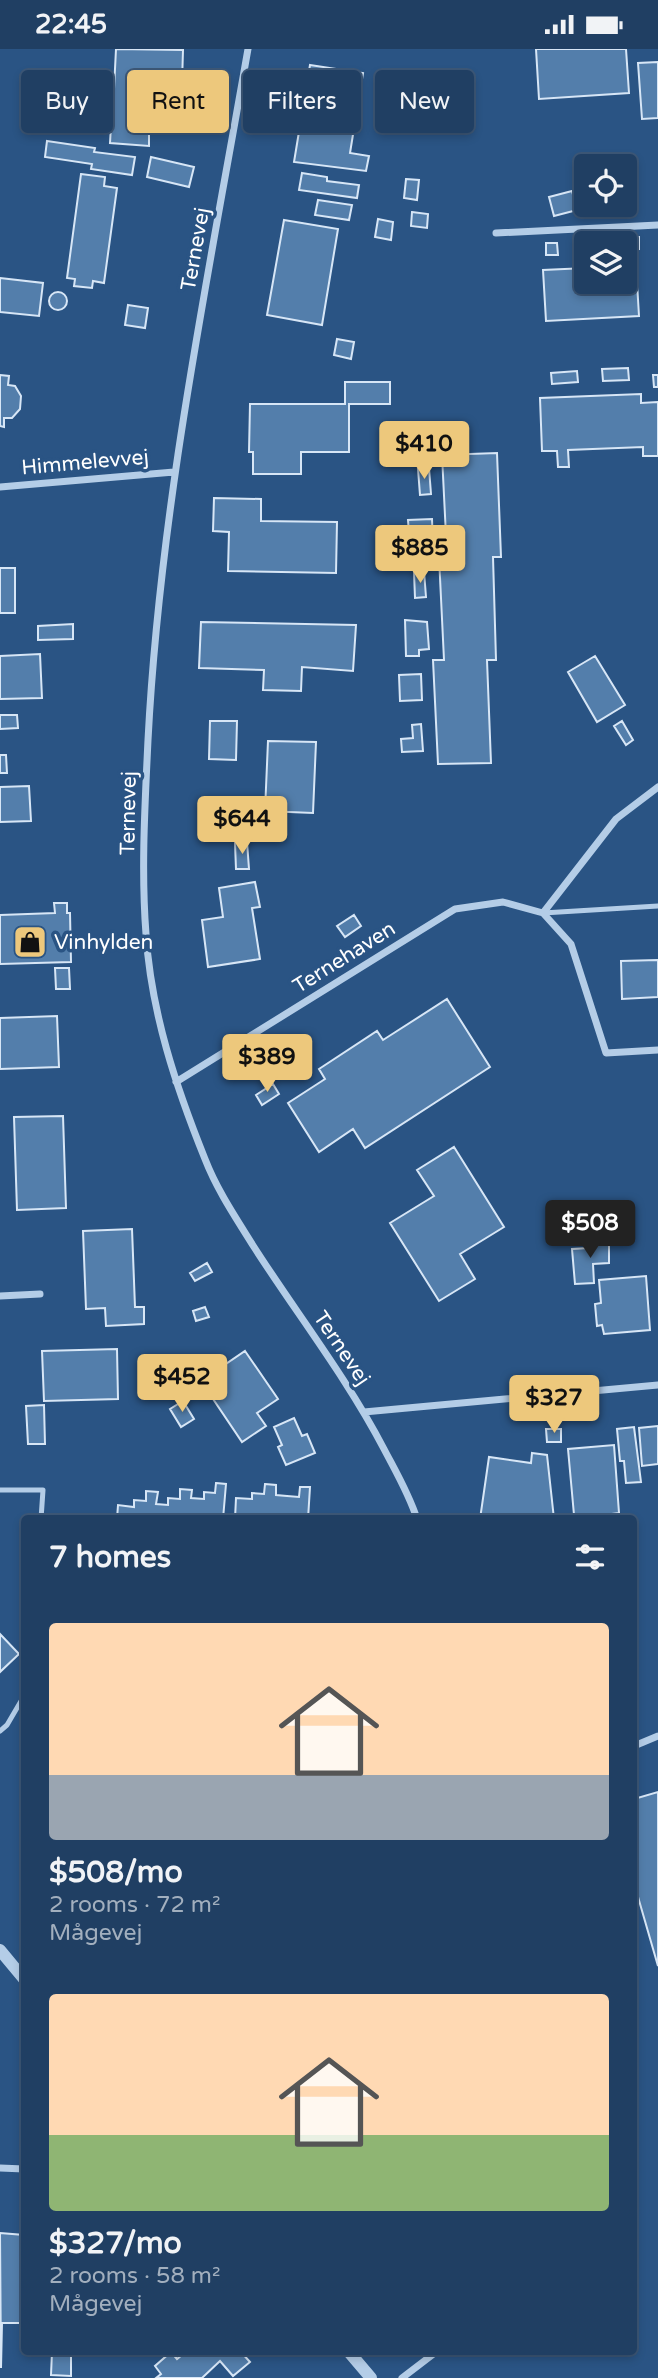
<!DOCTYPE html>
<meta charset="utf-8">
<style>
:root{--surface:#203f63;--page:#284669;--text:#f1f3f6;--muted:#a2afbe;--line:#3d5878;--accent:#edc87c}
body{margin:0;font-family:"Varela Round",sans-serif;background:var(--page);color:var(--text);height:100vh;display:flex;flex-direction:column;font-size:26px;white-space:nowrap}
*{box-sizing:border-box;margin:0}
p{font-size:23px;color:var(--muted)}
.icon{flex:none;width:38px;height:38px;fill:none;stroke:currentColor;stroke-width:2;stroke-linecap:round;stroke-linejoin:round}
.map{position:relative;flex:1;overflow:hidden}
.sheet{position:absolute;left:21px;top:1466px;width:616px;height:840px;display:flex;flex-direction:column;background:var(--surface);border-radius:7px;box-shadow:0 4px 10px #0003,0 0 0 2px var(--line)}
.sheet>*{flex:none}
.guide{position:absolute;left:21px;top:21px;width:616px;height:63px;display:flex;gap:14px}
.fabs{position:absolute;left:574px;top:105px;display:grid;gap:14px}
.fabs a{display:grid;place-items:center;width:63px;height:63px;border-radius:7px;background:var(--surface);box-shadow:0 4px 10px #0003,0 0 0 2px var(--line);font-size:35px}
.price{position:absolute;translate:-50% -60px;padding:0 16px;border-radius:7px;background:var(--accent);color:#111;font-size:23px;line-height:46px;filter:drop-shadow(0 2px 4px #0008)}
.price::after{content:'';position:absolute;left:50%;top:42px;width:21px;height:16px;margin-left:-10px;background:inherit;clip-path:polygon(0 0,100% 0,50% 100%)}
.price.current{background:#222;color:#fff}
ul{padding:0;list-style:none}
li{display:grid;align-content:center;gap:14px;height:371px;padding:0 28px}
li span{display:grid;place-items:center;height:217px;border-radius:7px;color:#555}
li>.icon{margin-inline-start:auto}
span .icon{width:126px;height:126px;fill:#fffc;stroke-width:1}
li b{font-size:30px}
h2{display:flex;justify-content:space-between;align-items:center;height:84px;padding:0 28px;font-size:30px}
.chip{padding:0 24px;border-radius:7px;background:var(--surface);box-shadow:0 4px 10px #0003,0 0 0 2px var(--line);font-size:24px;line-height:63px}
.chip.current{background:var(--accent);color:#111}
.status{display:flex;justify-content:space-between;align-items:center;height:49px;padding:0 35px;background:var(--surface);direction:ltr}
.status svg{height:19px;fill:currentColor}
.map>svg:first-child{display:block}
.building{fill:#537eab;stroke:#d7e6f6;stroke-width:2}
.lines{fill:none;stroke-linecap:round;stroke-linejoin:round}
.service{stroke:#b4cde7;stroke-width:5}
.minor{stroke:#b4cde7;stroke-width:7}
.tertiary{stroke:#b4cde7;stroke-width:12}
.labels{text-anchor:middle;stroke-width:7;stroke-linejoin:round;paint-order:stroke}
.street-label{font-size:21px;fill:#fff;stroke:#2a5484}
.poi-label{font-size:21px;fill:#fff;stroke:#2a5484;text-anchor:start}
</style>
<div class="status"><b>22:45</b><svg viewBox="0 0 49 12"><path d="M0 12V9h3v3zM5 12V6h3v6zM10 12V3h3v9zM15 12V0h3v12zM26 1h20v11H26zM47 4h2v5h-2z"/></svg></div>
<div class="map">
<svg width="658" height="2329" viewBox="0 0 658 2329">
<rect width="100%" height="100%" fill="#2a5484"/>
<path class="building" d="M116,0L183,1L182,34L156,33L153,85H149V97L110,94L111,76L83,75L84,39L114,40Z
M536,0H626L629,44L539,50Z
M658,13V69L642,70L638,14Z
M310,16L363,24L350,104L369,107L366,122L294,113Z
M47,92L95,99L94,103L135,108L132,126L91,120L92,115L45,108Z
M151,108L194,118L189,138L147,128Z
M302,124L327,128V132L359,136L357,149L299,141Z
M81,125L105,128L104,137L117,139L104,234L93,232L92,239L74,237L75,230L67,229Z
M406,130L419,131L417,151L404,149Z
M572,142L577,161L554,167L549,148Z
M318,151L352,156L349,171L315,166Z
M412,163L428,165L427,179L411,177Z
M378,170L393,173L391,191L375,188Z
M284,171L338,180L322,276L267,266Z
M639,188V200L627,201L626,189Z
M546,194H557L558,206H546Z
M625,217H636L639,267L546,272L543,221L586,219V233H625Z
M0,229L43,234L39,267L0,263Z
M49 252a9 9 0 1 1 18 0a9 9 0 1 1-18 0Z
M128,256L148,259L145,279L125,276Z
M337,290L354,293L351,310L334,306Z
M628,319L629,331L603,332L602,320Z
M577,322L578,333L552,335L551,324Z
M0,326L9,327L8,336L15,337L21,347L20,360L12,369H4V378L0,377Z
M653,326H658V338H654Z
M345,333H390V355H349V403H301V425H253V403H249L250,355H345Z
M641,345V354L658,353V407H643V398L568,401L569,418H558L557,402H542L540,349Z
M497,404L501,508H493L496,611H487L491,714L438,715L433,611H444L439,508L447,507L442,406Z
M429,419L431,445L420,446L418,420Z
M214,449L261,450V472L337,473L336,524L228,522L229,483L213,482Z
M432,470L433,497L421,498L420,484L409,485L408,471Z
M0,519H15V564H0Z
M424,522L426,548L415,549L414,523Z
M405,571L427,573L429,600L419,601V607H406Z
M201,573L356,576L353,622L302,618L301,642L263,641L264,621L199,619Z
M73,575V590L38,591V577Z
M40,605L42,649L0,650V607Z
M595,607L625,656L597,673L568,623Z
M421,625L422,651L400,652L399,626Z
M0,666H17L18,679L0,680Z
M210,672H237L236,711L209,710Z
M622,672L633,691L626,696L614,677Z
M421,675L423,702L402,703L401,690L413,689L412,676Z
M268,692L316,693L313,764L265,762Z
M0,706H6L7,724H0Z
M29,737L31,772L0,773V738Z
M247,793L249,820H236L235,794Z
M255,833L260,858L252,859L260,910L208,918L202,871L223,868L219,839Z
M54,854H67V864H70L71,913L0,915V866L55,864Z
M354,866L361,877L345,888L337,877Z
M658,911V948L622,950L621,912Z
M55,919H69L70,940H56Z
M447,950L490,1018L365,1099L353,1080L319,1103L288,1054L325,1030L319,1020L377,982L383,991Z
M57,967L59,1018L0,1020V969Z
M273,1035L279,1045L262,1056L256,1046Z
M63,1067L66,1159L17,1161L14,1068Z
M454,1098L504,1178L460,1205L475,1230L439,1252L390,1174L434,1147L417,1121Z
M132,1180L135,1258H144V1275L106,1277L105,1259L86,1260L83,1182Z
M609,1189V1214L593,1215L594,1234L575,1235L572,1200L588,1199L587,1190Z
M207,1214L212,1223L195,1232L190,1224Z
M646,1227L650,1281L604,1285L602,1276L597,1277L595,1255L601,1254L599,1231Z
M205,1258L209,1268L196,1272L193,1262Z
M117,1300L118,1350L44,1352L42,1302Z
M245,1302L278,1350L257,1364L266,1377L242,1393L201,1332Z
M183,1352L194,1370L181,1378L170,1360Z
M44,1356L45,1395H28L26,1357Z
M294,1369L302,1387L307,1385L315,1404L286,1416L278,1398L282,1396L274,1378Z
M658,1377V1415L642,1417L639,1379Z
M634,1378L641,1433L626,1434L624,1412H620L617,1380Z
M546,1380H561V1393H547Z
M614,1396L619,1464L611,1465L612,1470H566V1467L574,1466L568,1400Z
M532,1404L547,1406L554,1470L523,1468L522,1470H480L489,1408L531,1414Z
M216,1434L226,1435L223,1470H117L118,1456L134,1458V1451L146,1452V1442L158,1443L156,1455L168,1456V1449L180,1450V1440L192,1441L191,1449L204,1450V1443L215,1444Z
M265,1435L276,1436V1446L287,1447L299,1448L300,1438H310L308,1470H235L236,1449L252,1450V1444L264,1445Z
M0,1585L19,1605L0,1623Z
M658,1743V1917L634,1834V1750Z
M0,2184L24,2186L21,2274H2L1,2319Z
M52,2303H71V2327L51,2326Z
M171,2303L177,2310L182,2306L180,2303H241L250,2313L233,2327L220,2312L202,2329H156L161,2325L155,2317Z"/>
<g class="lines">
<path class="service" d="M543,864L658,857
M0,1441H43L41,1470
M0,1682L7,1676L24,1647"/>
<path class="minor" d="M248,0C208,229 160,458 148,691C145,755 141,821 146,885C151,963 176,1038 205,1110C217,1141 236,1169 254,1198C297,1265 347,1329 384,1400C396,1423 409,1445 417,1470
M496,184L658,176
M0,438L174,423
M543,864L616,770L658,738
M176,1033L455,860L503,853L543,864L571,895L606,1004L658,1001
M0,1247L40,1245
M364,1363L658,1336
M634,1697L658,1687
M0,2119L24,2120
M402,2329L436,2303"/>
<path class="tertiary" d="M0,1901L24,1930
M349,2303L371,2329"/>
</g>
<defs>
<symbol id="shop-square" viewBox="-11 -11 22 22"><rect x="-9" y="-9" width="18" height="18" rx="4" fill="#edc87c" stroke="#2a5484"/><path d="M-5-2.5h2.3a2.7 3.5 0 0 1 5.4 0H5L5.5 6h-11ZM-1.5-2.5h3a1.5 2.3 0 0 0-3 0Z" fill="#111"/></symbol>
</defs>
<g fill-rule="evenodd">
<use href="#shop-square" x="11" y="874" width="38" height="38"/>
</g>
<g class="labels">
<g class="street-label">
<text transform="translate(195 200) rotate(-80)" y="7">Ternevej</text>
<text transform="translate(85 413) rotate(-5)" y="7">Himmelevvej</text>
<text transform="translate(128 764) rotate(-89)" y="7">Ternevej</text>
<text transform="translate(344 908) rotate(-32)" y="7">Ternehaven</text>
<text transform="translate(342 1299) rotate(56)" y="7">Ternevej</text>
</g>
<g class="poi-label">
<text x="54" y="900">Vinhylden</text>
</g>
</g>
</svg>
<div class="fabs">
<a><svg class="icon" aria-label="locate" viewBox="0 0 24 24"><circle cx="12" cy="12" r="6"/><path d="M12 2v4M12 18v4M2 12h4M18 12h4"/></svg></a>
<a><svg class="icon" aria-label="layers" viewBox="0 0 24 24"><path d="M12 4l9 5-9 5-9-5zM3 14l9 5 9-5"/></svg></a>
</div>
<b class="price" style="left:424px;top:432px">$410</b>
<b class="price" style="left:420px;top:536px">$885</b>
<b class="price" style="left:242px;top:807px">$644</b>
<b class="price" style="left:267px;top:1045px">$389</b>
<b class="price current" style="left:590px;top:1211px">$508</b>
<b class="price" style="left:182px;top:1365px">$452</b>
<b class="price" style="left:554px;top:1386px">$327</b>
<div class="guide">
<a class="chip">Buy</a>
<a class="chip current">Rent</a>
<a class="chip">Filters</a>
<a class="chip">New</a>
</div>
<section class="sheet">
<h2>7 homes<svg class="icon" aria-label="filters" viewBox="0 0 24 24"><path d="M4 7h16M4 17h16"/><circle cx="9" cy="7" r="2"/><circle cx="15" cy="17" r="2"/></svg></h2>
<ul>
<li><span style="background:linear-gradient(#ffd9b3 70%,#9aa5b1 0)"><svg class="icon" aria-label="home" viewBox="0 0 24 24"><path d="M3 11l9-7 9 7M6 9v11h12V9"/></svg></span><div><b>$508/mo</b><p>2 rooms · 72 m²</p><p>Mågevej</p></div></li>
<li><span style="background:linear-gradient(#ffd9b3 65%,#8fb573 0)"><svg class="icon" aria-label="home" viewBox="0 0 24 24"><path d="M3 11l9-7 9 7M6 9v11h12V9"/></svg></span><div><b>$327/mo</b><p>2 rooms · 58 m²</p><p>Mågevej</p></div></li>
</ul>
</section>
</div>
